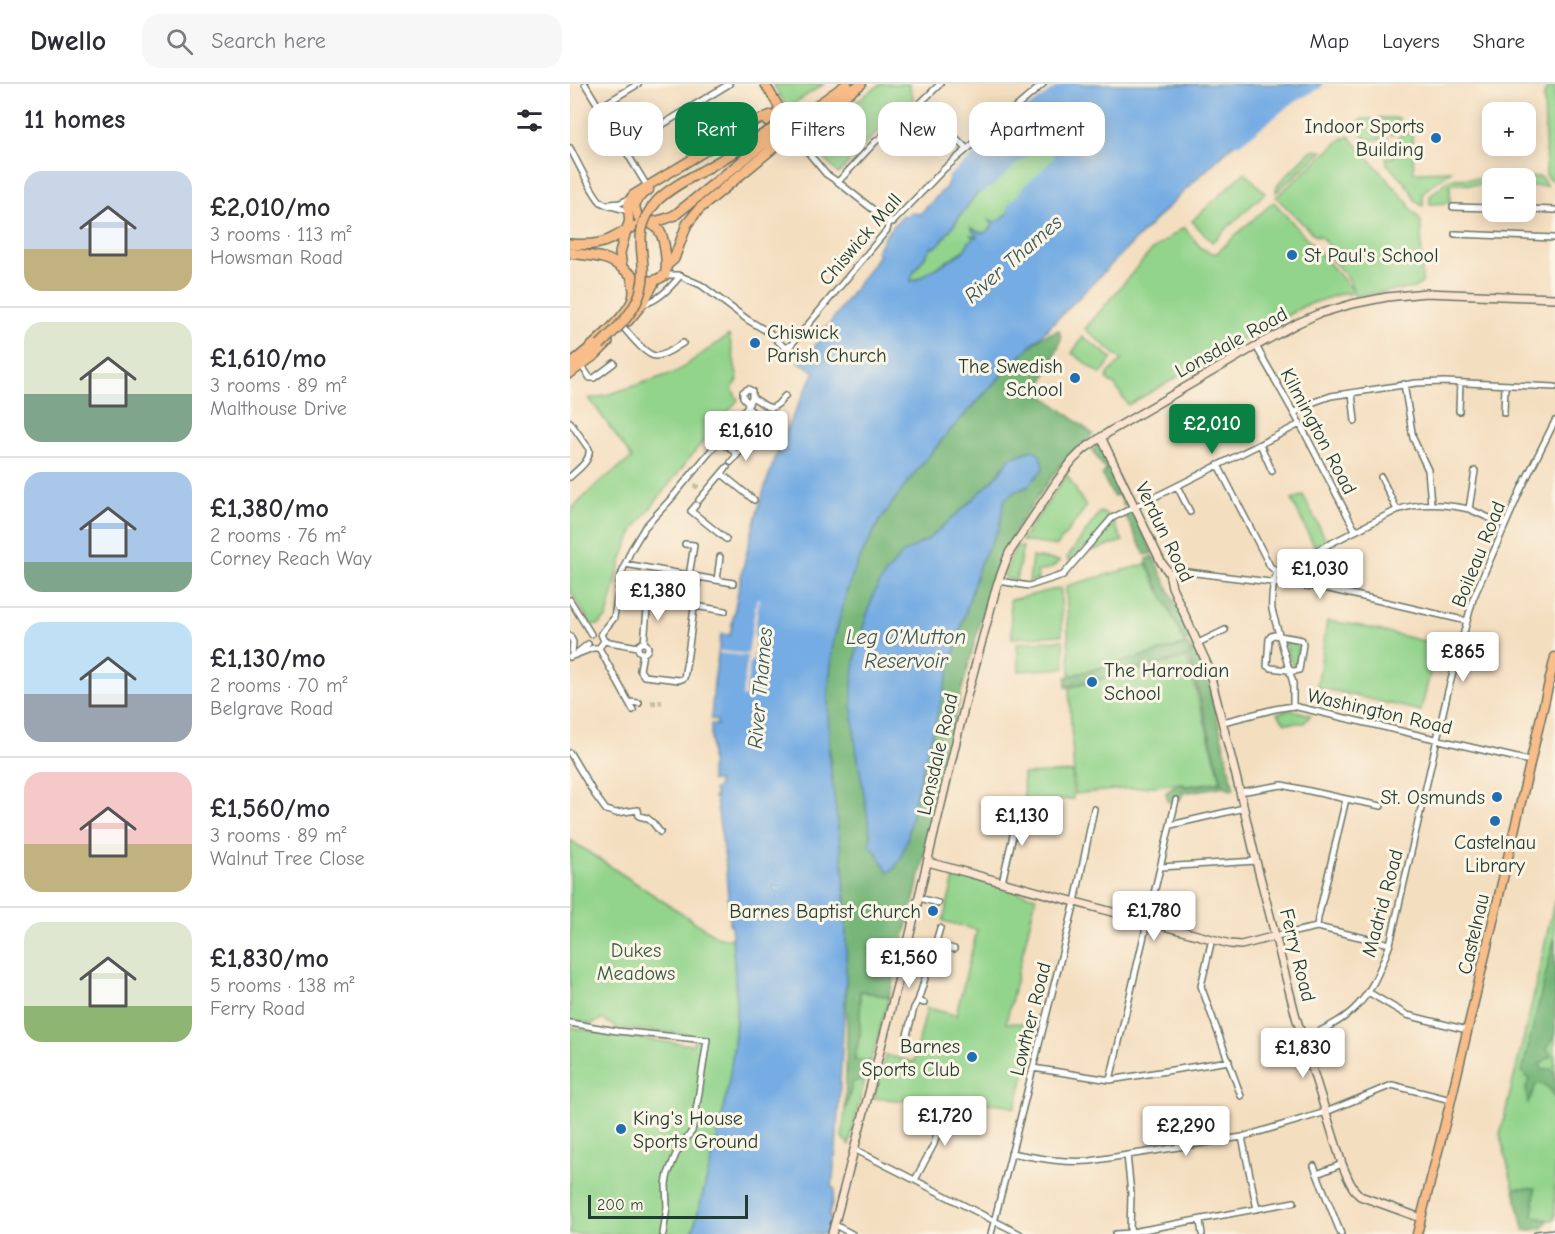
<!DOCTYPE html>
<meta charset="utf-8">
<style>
:root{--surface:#fff;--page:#f7f7f7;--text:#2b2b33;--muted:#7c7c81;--line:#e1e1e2;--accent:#0b8043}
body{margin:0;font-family:"Comic Neue",sans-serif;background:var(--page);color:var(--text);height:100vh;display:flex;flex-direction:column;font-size:22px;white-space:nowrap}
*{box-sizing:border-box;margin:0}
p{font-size:20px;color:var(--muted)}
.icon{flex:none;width:33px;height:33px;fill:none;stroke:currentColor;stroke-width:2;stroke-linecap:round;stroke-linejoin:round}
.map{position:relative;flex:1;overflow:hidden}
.side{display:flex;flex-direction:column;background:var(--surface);width:570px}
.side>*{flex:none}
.top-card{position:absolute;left:18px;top:18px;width:570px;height:54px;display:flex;gap:12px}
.controls{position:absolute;left:912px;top:18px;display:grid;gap:12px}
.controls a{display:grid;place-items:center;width:54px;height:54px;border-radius:12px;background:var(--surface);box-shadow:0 3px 15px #0003;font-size:30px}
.scale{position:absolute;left:18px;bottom:15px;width:160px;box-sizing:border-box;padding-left:6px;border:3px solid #1f3d34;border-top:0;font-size:16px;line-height:21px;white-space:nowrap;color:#1f3d34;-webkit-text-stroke:4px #fcf5e5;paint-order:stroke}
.price{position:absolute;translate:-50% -51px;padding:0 14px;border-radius:6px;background:#fff;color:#222;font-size:20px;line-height:39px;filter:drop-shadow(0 2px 3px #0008)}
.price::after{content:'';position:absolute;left:50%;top:36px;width:18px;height:14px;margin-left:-9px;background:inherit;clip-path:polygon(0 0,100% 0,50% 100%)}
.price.selected{background:var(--accent);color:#fff}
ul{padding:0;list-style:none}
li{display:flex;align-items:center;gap:18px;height:150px;padding:0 24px}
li+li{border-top:2px solid var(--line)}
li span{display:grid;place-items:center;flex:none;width:168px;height:120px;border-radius:18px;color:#555}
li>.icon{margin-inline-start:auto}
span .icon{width:72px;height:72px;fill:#fffc;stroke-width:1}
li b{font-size:26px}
h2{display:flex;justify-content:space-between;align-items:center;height:72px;padding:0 24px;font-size:26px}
.chip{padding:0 21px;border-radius:18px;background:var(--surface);box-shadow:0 3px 15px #0003;font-size:21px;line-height:54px}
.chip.selected{background:var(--accent);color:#fff}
header{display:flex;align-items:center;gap:36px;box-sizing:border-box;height:84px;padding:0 30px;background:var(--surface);border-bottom:2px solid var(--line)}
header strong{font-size:28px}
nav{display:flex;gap:33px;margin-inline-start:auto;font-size:21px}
.search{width:420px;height:54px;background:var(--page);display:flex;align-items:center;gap:15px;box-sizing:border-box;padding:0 21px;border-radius:18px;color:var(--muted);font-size:22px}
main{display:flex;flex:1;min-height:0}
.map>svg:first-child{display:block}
.green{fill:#93d48c;stroke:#598860;stroke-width:1.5}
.forest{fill:#76b678;stroke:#4a7a56;stroke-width:1.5;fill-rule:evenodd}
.water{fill:#75ace3;stroke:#4a748c;stroke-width:1.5;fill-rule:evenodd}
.pier{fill:#f4dec0}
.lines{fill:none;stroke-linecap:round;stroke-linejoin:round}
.river{stroke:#75ace3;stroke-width:9}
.street-tunnel{stroke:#c9bea4;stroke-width:5;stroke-dasharray:5 2.5;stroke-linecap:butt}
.street-casing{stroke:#6a7565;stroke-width:8}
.secondary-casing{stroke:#6a7565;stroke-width:10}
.primary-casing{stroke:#6a7565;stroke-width:11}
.highway-casing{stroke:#6a7565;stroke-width:12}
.street{stroke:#fff;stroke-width:5}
.secondary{stroke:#fce5d0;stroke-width:7}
.primary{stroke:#f8bd89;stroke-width:8}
.highway{stroke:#f8bd89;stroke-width:9}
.highway-bridge-casing{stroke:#6a7565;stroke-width:12;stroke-linecap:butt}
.highway-bridge{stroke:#f8bd89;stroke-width:9}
.poi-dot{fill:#1f6fb2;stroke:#fcf5e5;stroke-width:2}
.labels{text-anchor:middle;stroke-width:6;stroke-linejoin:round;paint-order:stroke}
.poi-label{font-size:20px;fill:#1f3d34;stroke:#fcf5e5;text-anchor:end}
.street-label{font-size:20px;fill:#1f3d34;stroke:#fcf5e5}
.park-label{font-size:20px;fill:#365b46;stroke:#fcf5e5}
.water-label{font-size:21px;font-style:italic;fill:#345960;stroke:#fcf5e5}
</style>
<header>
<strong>Dwello</strong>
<div class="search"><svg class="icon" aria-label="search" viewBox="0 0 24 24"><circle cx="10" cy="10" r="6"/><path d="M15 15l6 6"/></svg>Search here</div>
<nav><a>Map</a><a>Layers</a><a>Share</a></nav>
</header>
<main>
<section class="side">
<h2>11 homes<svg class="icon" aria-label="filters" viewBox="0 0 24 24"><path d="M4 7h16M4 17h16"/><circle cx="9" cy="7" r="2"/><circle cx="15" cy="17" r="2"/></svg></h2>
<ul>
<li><span style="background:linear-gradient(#c9d6e8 65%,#c2b280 0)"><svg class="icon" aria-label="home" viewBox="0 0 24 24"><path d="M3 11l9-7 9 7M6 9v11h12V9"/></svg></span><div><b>£2,010/mo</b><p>3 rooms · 113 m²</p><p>Howsman Road</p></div></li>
<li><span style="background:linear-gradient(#dfe7d0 60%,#7fa58c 0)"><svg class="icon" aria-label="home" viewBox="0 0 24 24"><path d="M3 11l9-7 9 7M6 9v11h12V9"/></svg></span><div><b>£1,610/mo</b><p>3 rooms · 89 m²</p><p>Malthouse Drive</p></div></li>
<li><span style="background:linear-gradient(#a9c7e8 75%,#7fa58c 0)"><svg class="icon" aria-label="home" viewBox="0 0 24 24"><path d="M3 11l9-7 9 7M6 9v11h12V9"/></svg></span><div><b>£1,380/mo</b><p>2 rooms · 76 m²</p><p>Corney Reach Way</p></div></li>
<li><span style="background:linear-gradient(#bfe0f5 60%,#9aa5b1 0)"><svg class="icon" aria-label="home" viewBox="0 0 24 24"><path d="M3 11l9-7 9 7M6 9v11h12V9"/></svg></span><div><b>£1,130/mo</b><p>2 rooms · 70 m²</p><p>Belgrave Road</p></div></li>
<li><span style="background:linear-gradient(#f6c9c9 60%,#c2b280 0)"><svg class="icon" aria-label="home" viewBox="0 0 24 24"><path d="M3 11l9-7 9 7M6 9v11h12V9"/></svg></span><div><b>£1,560/mo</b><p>3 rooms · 89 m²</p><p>Walnut Tree Close</p></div></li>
<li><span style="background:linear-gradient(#dfe7d0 70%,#8fb573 0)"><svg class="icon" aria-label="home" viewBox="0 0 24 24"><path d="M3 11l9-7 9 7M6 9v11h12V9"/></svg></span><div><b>£1,830/mo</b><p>5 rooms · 138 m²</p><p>Ferry Road</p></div></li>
</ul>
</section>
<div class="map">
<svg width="985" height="1150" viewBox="0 0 985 1150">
<rect width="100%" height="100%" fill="#fcf5e5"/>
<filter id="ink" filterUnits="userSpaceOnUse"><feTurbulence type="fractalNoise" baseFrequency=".0167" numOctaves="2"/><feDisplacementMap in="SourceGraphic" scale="12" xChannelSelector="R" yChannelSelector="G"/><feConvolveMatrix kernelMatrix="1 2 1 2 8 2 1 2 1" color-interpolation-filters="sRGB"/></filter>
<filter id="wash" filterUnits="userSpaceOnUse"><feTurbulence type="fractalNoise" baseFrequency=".008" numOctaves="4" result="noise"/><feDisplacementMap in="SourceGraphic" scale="24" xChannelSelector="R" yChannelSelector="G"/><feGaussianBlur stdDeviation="1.35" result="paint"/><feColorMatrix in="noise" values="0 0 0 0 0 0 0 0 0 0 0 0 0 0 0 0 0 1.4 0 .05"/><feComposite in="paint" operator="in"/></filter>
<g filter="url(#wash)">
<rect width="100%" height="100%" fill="#f4dec0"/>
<path class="green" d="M203,0H254L217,24Z
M311,0H339L344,16L301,54L268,90L235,53Z
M985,1V96L979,95L976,91L974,10C978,5 976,1 985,1Z
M811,34H829L828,46L822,51C815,49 811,40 808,35Z
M792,35H802L818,55L797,56L784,42Z
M508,36L513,37C514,48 509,59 497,61L494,65L491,67L487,63L489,73L485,79L466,98L458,104L450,115L442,123L433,135L425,138L418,136L423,140L422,143C414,151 411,150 402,144L401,145L407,152L406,153L400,151L403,153L402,156L399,158L393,167L346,196L341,197L342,191L362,162L366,163C383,145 394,122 412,104C418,99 425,95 430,89C448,72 469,56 491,45C496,42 502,40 508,36Z
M833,49H842L844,88L881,87L853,108V122C841,117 845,111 838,103C832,95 824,87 817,80L816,74L824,73L823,59Z
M779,52L839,120L838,121L851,137L852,199L844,204L784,212L783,207L778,211L776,208L734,222L558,321L544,300L540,299L537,295L538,290L552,276L515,245L581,167L614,143L631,164L641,169H647L672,145L704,118L783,206L779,195L761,175L766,171L750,152L748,153L746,151L745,152L706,113L773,54L774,55Z
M742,66L753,67L706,108V105L709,99Z
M675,88L695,109L642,158L622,137Z
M971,93L977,102H956V94H922V101L880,100V119L860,120V112L879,95Z
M159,251L168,296L162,305L168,316L137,352L64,445L52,474L37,533L28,541H23L20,539L0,507V427L28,399L62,374L19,314H26L43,309L106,288Z
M513,253L542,274L531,290L502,269Z
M497,391L516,423L487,462L451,457Z
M733,411L756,456L744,462L722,416Z
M530,428L540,432L553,457L521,467L515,462L499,477L497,474Z
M446,462L453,463L446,496L434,494V492Z
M462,473L490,477L481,484L467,488L468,495L459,498Z
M576,480L589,506L595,514L599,526L615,560L500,592L496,502Z
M491,504L492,551L442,554L440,516Z
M757,537L786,541L867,560L851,627L747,603Z
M714,554L729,556L726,584H723Z
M493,556L495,584L449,587L447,559Z
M617,574L651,697L616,702L612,699L505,710L499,604Z
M719,626H722L741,631L734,639H715L707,629Z
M502,688L503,715L454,717L453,690Z
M0,756L149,854H162C165,889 168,924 164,959C157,1025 139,1087 122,1150H0V943L47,952L123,961L124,951L47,944L32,935L22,940L0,936Z
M385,791L466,813L436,939L469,940L445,1024L432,1020L360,1016L350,1018L304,1014L315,971L344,978L357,924L386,931L407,846L373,837Z
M985,814V1135L978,1136L972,1145L954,1146L930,1050L959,932Z
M290,906L319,913L301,977L284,976L290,950Z
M295,995L279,1061L272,1053L275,1027L283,997Z"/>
<path class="forest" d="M489,246L491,254L489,262L473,297L470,309L523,350L489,383L450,438L431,473L422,495L389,616L360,752L319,913L290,907V950L284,976L301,977L295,995L283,998L275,1027L277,943L276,916V816L274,792L261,691L258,636V610L263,560L277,506L287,480L310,436L343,391L376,351L457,265L473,252ZM462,366L458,403L447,406L434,416L429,444L410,479C388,554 366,630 346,706C339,733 339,761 324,785L318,787L305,766L300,761L301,754L285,656L282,621L314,492L333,469L357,456L394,424L425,394L440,374Z
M530,361L534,364L560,420L554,422L549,411L543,412L532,391L536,387L522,366Z
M562,426L583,469L575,471L554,429Z
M583,472L622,554L615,558L577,479V475Z
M618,560L621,571L622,563H626L633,575L664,705L660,706L655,702L613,709L610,716L598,718L596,709L602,703L611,700L616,703L652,698L619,572L496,603V593Z
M985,852V953L976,964L980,969L981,972L970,980L972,986L982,985L985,991V1012H983C980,1003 976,1001 967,999L958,1019L956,1003L960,996L952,988Z
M944,1104H965L963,1132L978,1136L972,1145L954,1146Z"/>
<path class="water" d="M505,0H748L718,17L668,56L610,111L425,298L376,351L343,391L310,436L287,480L277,506L263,560L258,610L259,672L274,792L276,840V896L272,968L266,1066L262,1104L265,1105L259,1132L261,1134L256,1150H122C139,1087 157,1025 164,959C169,919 164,880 161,840H159V838L160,837L155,775L146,716L144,713H146L144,705L148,704V697H141V640L147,641V636L141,635L144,598L151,550L160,551C171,486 186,420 211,359C220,335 233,312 245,288L228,277L234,270L238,272L250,255L246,251L253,244L258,242L309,171L306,168L317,149L333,131L336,133L341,128L350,130L377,102V99L452,33L487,8ZM508,36L513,37C514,48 509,59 497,60L493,66L486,64L489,73C482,86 468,94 458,104C449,113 437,135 425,138L418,135L423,140L422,143C412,153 411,148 401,144L407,152L406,153L400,150L403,153L402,156L399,158L393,168L346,196L341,197L342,191L362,162L365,164L371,158L402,116L412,104L429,91L443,77L461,64L491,45Z
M462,366L468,368L471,374L473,385L457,403L447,406L434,416L429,444L410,479L392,540L346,709L337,756L330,776L324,785L318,788L305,766L299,761L301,754L285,656L282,621V599L287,564L296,534L304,509L314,492L333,469L357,456L394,424L425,394L440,374Z"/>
<path class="pier" d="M187,514L189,515L184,552L186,553L183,577H180L175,613H172L178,572L149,569V567L178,570Z"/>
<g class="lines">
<path class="river" d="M667,45L668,56L718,17L748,0
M449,128L442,123L450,115L458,104L466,98L485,79L489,73L486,64L493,66L497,60C509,59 514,48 513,37L508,36L491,45L461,64L443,77L429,91L412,104L382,95L452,33L487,8L505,0"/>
</g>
</g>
<g filter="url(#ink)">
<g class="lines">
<path class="street-tunnel" d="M124,401L129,404
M81,619L92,618"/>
<defs>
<path id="street" d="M15,0L77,102
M30,23L68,0
M373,41L397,65
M230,59L256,90L268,98L319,138
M0,64C6,75 23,111 31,118C39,124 50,122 58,128
M54,64L159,0
M268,98L305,58L339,30L370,0
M40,120L50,119L59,115
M883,123L922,124
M956,125L985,126
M319,138H323L374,85L473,0
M885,150L985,154
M95,191H108L131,201L178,236L200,249L213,262L216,264L221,261L317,146L319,138
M72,220C86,219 101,203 110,192
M53,243C60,251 76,272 86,272C95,272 106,263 113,259
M686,262L730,340L785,446
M11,281L20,294H24L44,279
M834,300L843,354L858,386L861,420
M782,309L785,337
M182,313L196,322L202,324L208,320L215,312
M179,320L173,313V308L178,305L182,307V313
M177,323L198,342
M889,327L890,299
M724,329L744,318L761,312L846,299L874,298L985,303
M934,329L935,301
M0,338L19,365C21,377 8,385 0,393
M150,356L156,362
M690,360L702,387
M161,365L167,371L184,349
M161,378L167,371
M648,381L700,482L706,488
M152,390L184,416
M811,393L827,426
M607,402L620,428
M129,416L157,383
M126,421L121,427L156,455
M899,425L935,441
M115,460L124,461L119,492
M55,480L163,499
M599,489L609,487L759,505L897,537
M147,496L150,473
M429,497L459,502L493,491L542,434L607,402L730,340
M0,516L21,550
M125,522L155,527
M31,550L44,534L50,495L55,480L61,466L75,443L100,416L177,323L182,313
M704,551L732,556L733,560L729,586L725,587L701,584L697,582L699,555L701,552Z
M0,552L3,558L2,571
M34,557L68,563
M68 564a5 5 0 1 1 10 0a5 5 0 1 1-10 0Z
M74,559L78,515
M628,559L655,546
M29,564L63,626
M8,568L18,560
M73,569L70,586L74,592L109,596L114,594L118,570L128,493
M0,573L23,564H29L34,557L31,550
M59,618L69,619
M723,622V599L702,526C701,514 703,497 708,486L827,426C851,418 874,420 899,425L905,387
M653,638L705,625L723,622L960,677
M0,669L25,711L36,726L46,729L68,726L69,732L77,734L83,739L90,748
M670,708L712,701L776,715L748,834L747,843
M776,715L811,722
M601,741L674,724
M591,783L686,777
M432,798L450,722
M349,814L368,819
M706,852L747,843L820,860
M642,855L631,902L671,1012
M365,860L384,865
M335,871L360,878L348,917L354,919
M360,878L370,844
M798,908L837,931L897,946
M0,939L47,947L137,956L128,1015L122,1047L106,1070L98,1090L96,1100L97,1123L93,1150
M337,951L344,924L348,917
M733,955C750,947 769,939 783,926C802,909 811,883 820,860L878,607L903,515L951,405L985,337
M463,984L540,996L659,977
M540,996L606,716
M672,1053L687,1125
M284,1065L450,1150
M441,1069C468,1074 492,1079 520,1077L672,1053L756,1028L822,1001L881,1016
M557,1071L561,1109L560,1149
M744,1082L747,1090
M345,1096L364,1060L376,1018
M630,1137L632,1150
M265,1141L282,1150
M562,1148L724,1118
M421,1150L505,818L524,725
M545,1150L560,1149
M771,1150L747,1090L772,1080
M967,1150L985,1148"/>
<path id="secondary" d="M531,353L591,478L599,489L602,503L638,582L670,708L686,777L726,933L772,1080C777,1092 781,1104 790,1112L851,1134
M358,778L660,860L671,861L706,852
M262,1150L335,871L396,616L427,501L439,469L487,397L502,377L514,365L542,346L686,262L726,240L748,230L782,220L817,213L856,209L985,214"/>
<path id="primary" d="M195,0L209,23L206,31L196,37
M74,140L68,133L65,122L68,115L79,106
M56,146C57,143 59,139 59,136C59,125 55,120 63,111L183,38L200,31
M847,1150L881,1016L985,573"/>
<path id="highway" d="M141,82L214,38
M0,160C24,162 35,160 55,147
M0,169C12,171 27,171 39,176C59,184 69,209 95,191C98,183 95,156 90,148C87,143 84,141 79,139
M97,181L104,175L117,140L129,125L220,50L291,0
M52,184L50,169L56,146C72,138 90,139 105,131L192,61L277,0
M58,237L72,220L85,197
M0,280C16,268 56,234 63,215C65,207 64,200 61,192
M0,289L26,270L38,258"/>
</defs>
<use href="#street" class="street-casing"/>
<use href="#secondary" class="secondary-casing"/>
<use href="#primary" class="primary-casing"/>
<use href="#highway" class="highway-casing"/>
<use href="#street" class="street"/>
<use href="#secondary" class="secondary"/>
<use href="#primary" class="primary"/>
<use href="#highway" class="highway"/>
<defs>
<path id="highway-bridge" d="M30,261C46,245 65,229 71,206C80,172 57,151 87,117C100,103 124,92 141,82"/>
</defs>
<use href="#highway-bridge" class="highway-bridge-casing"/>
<use href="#highway-bridge" class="highway-bridge"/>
</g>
</g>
<g class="poi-dot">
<circle cx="866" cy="54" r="6"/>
<circle cx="722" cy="171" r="6"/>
<circle cx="185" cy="259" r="6"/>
<circle cx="505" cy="294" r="6"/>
<circle cx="522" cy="598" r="6"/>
<circle cx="927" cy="713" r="6"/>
<circle cx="925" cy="737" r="6"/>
<circle cx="363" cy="827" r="6"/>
<circle cx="402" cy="973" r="6"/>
<circle cx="51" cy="1045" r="6"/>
</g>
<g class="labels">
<g class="poi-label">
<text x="854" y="49">Indoor Sports<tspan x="854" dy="23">Building</tspan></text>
<text x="734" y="178" text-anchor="start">St Paul's School</text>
<text x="197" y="255" text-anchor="start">Chiswick<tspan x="197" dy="23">Parish Church</tspan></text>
<text x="493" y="289">The Swedish<tspan x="493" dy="23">School</tspan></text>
<text x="534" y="593" text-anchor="start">The Harrodian<tspan x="534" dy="23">School</tspan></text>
<text x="915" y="720">St. Osmunds</text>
<text x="925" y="765" text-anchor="middle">Castelnau<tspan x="925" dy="23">Library</tspan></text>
<text x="351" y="834">Barnes Baptist Church</text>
<text x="390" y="969">Barnes<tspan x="390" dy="23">Sports Club</tspan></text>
<text x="63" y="1041" text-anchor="start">King's House<tspan x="63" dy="23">Sports Ground</tspan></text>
</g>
<g class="street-label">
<text transform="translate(290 155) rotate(-49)" y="7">Chiswick Mall</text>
<text transform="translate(661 258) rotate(-29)" y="7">Lonsdale Road</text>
<text transform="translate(749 347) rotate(62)" y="7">Kilmington Road</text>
<text transform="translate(595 448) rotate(64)" y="7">Verdun Road</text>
<text transform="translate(908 470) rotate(-68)" y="7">Boileau Road</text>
<text transform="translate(810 627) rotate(13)" y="7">Washington Road</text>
<text transform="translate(367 670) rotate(-77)" y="7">Lonsdale Road</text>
<text transform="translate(812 819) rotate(-75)" y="7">Madrid Road</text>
<text transform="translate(903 850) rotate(-77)" y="7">Castelnau</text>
<text transform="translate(728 871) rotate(76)" y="7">Ferry Road</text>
<text transform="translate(460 935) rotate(-76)" y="7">Lowther Road</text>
</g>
<g class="park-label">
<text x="66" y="873">Dukes<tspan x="66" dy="23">Meadows</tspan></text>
</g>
<g class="water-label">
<text transform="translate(443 175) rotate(-41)" y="7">River Thames</text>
<text x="336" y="560">Leg O'Mutton<tspan x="336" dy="24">Reservoir</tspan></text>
<text transform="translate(190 604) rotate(-85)" y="7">River Thames</text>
</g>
</g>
</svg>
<div class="controls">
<a>+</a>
<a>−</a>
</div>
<div class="scale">200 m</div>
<b class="price selected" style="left:642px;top:371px">£2,010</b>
<b class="price" style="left:176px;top:378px">£1,610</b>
<b class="price" style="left:750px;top:516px">£1,030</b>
<b class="price" style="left:88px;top:538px">£1,380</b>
<b class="price" style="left:893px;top:599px">£865</b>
<b class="price" style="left:452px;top:763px">£1,130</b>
<b class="price" style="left:584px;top:858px">£1,780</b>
<b class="price" style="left:339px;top:905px">£1,560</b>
<b class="price" style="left:733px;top:995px">£1,830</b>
<b class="price" style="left:375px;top:1063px">£1,720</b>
<b class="price" style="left:616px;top:1073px">£2,290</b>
<div class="top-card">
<a class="chip">Buy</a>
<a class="chip selected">Rent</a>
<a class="chip">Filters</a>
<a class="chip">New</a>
<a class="chip">Apartment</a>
</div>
</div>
</main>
